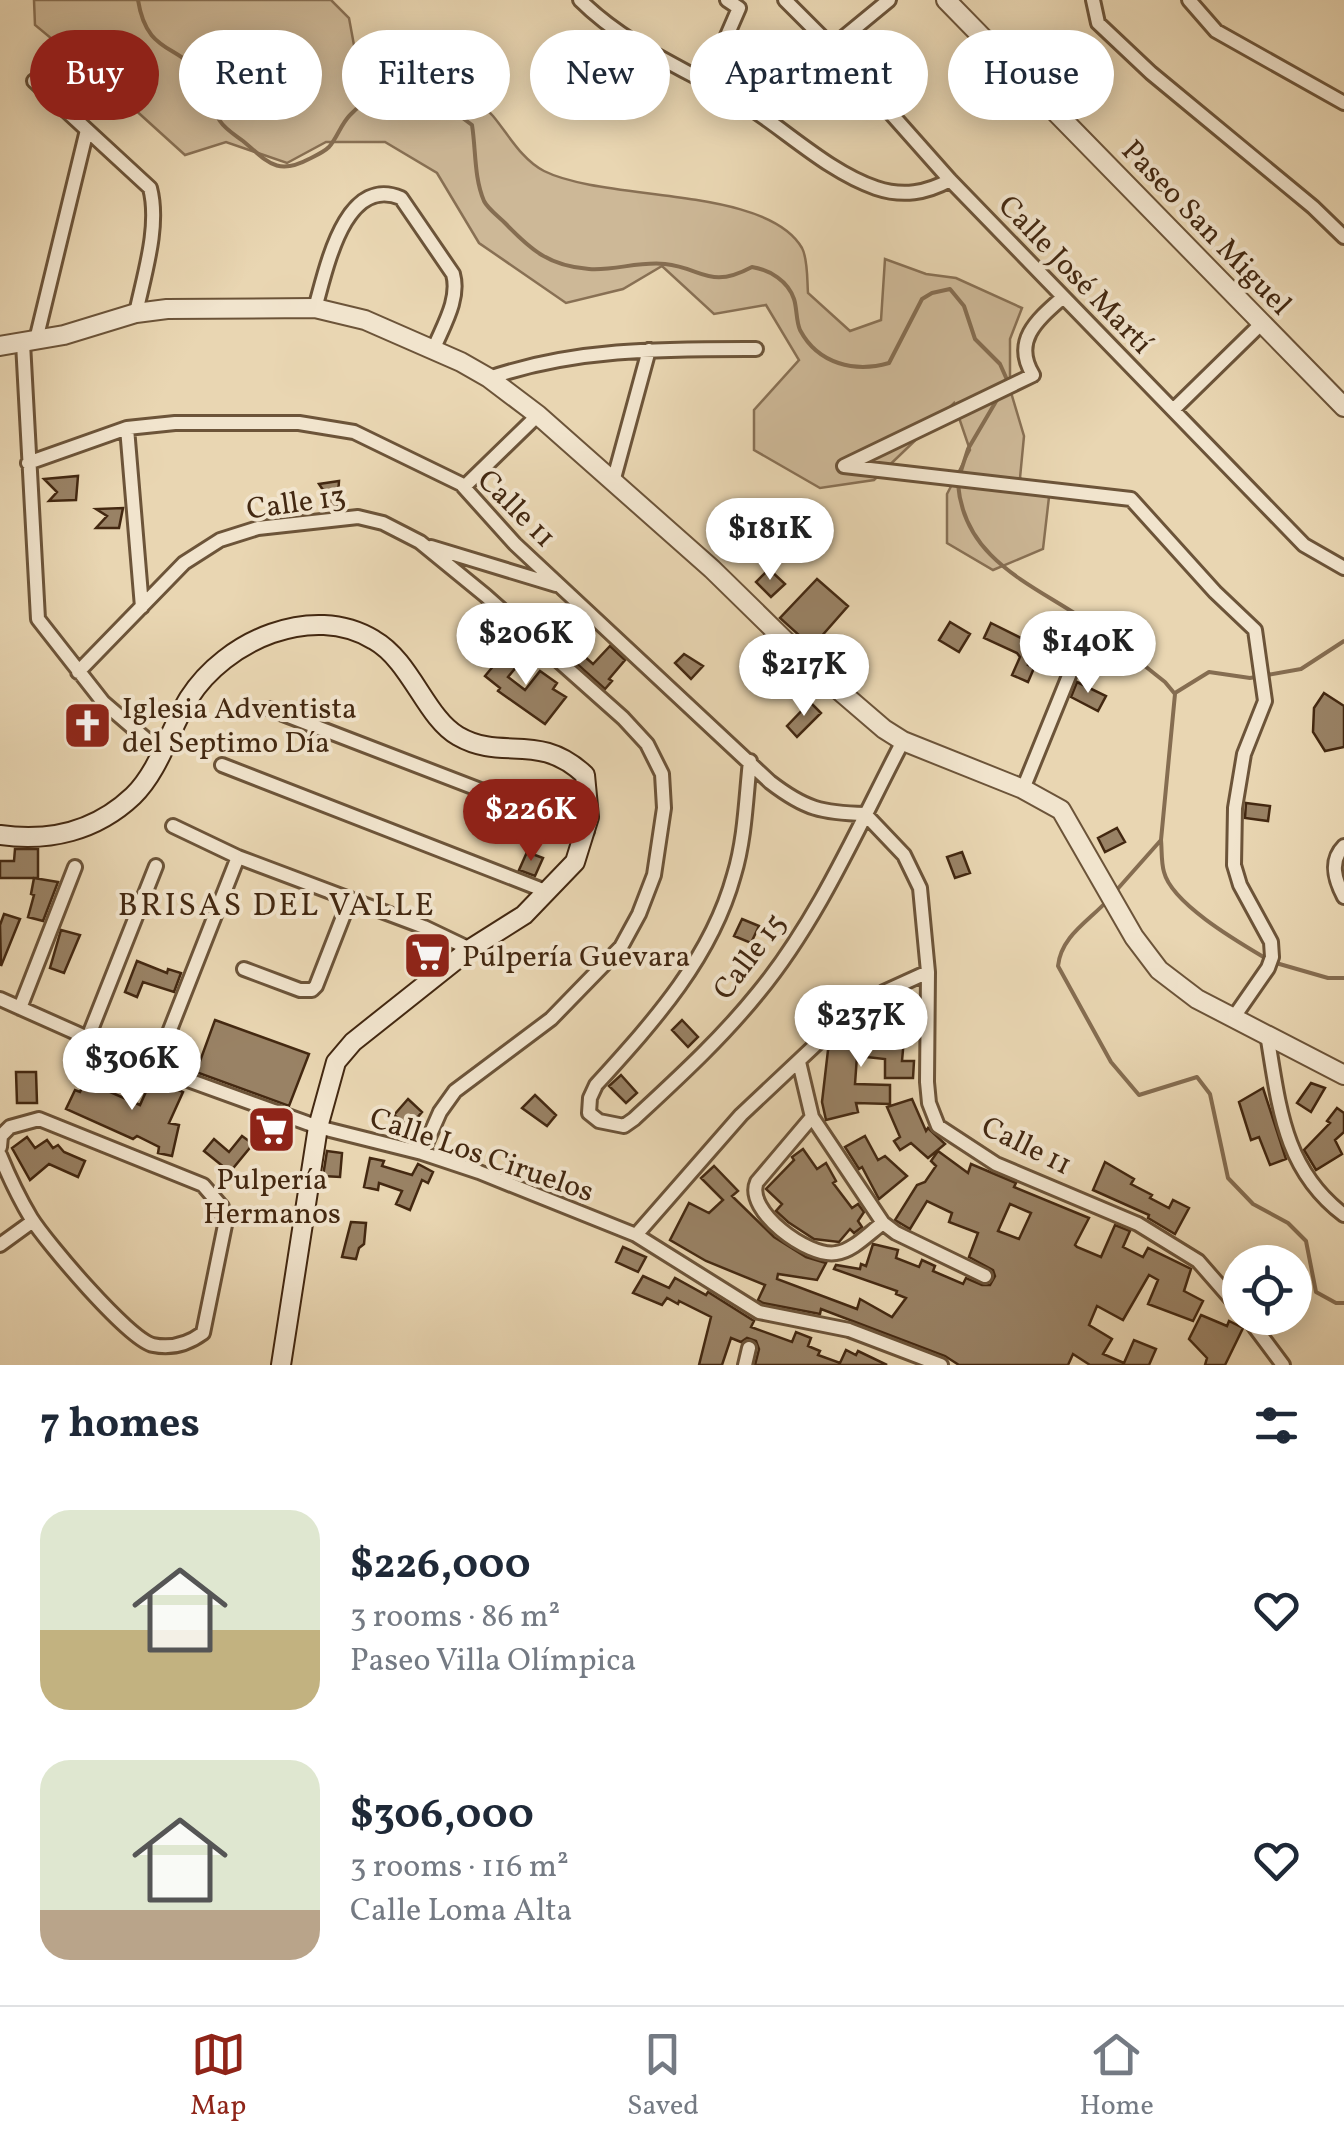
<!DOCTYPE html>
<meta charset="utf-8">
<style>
:root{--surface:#fff;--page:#f6f6f7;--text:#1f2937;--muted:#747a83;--line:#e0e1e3;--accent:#8f2418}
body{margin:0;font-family:Vollkorn,serif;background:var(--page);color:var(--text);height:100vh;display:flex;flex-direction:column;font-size:38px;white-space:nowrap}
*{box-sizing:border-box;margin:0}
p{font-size:32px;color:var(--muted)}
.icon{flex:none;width:55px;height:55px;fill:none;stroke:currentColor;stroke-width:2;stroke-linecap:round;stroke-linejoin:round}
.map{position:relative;height:1365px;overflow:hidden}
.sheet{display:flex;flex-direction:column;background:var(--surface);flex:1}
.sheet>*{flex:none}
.top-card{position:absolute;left:30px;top:30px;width:1285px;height:90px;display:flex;gap:20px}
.buttons{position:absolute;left:1222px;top:1245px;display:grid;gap:20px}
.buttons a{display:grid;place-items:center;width:90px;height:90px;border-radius:50%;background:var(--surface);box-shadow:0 5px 25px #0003;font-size:50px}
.price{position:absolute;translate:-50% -85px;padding:0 22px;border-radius:35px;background:#fff;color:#222;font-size:32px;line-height:65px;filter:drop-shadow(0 2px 5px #0008)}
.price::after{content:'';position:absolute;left:50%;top:60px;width:30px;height:22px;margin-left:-15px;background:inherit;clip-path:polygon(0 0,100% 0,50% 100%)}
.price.selected{background:var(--accent);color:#fff}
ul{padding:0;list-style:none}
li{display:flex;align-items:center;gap:30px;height:250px;padding:0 40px}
li span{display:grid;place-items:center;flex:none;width:280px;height:200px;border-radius:30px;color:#555}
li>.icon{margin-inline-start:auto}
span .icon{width:120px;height:120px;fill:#fffc;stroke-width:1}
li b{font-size:42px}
h2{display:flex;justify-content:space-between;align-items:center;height:120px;padding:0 40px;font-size:42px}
.chip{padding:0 35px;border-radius:45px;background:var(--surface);box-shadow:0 5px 25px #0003;font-size:35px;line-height:90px}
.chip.selected{background:var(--accent);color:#fff}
.menu{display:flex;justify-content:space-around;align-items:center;height:140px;border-top:2px solid var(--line);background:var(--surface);font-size:28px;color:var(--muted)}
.menu a{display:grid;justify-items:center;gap:5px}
.menu .selected{color:var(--accent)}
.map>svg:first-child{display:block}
.green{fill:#cdb897;stroke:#887054;stroke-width:2.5}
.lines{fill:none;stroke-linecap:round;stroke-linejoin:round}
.stream{stroke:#856d51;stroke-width:4}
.building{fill:#998265;stroke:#432811;stroke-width:2.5;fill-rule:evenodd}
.minor-casing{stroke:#6c5439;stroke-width:18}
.tertiary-casing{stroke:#6c5439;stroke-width:22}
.secondary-casing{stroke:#432811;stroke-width:22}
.minor{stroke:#f1e4cd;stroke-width:12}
.tertiary{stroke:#f1e4cd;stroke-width:18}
.secondary{stroke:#f1e4cd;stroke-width:18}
.labels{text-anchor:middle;stroke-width:8;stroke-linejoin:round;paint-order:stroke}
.street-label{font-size:30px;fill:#432811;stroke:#f1e4cd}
.poi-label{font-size:30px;fill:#432811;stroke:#f1e4cd;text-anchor:start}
.neighbourhood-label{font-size:32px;letter-spacing:2.5px;fill:#432811;stroke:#f1e4cd}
</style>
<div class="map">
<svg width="1344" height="1365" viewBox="0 0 1344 1365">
<rect width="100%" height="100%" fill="#e9d6b2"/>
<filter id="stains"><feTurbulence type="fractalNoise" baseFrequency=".002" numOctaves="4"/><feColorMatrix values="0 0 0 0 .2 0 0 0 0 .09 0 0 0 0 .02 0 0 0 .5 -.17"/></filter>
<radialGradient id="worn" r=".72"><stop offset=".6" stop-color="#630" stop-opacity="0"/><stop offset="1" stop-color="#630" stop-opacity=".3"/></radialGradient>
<path class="green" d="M34,0H331L349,18L356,56L368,73C380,73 394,70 406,71C431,75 476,97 493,116C508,134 522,160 544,171C606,202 766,186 802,248C808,259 807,280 808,293L850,331L881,320L885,259L926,274L956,278L1022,308L1010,339V389L1024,436L1020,478L1049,497L1043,549L993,570L947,543V494L970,450L954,403L874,480L820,488L754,450V410L799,360L766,305L714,314L662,266L623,289L566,303L479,243L437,173L385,142H326L287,163L226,142L185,155L110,87L35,25Z"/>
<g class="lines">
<path class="stream" d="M138,0C147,57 180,42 203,79C212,92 210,108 220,121C225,129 235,135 243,141C268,162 277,176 309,159C315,156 324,152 329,147C337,138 341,124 350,115C390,73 432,94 472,125C476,150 474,178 484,201C488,209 498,216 505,223C531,250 549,266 589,269C614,271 639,261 665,264C703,268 709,290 752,267C770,270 788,281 794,299C797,308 796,321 800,330C818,364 855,373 889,363L922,299L932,293L950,289L964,306L975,339L1000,364L1008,382
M960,474L968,449L998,398
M958,484C964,559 1030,583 1085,620C1113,639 1139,662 1165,682L1175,694L1161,840L1114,893
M1175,693L1209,672L1250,678L1301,669L1344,641
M1161,840C1162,850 1161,862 1164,872C1172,904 1240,943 1267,959
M1108,900C1089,921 1061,936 1058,966L1111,1062L1139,1095L1197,1077L1210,1094L1228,1178L1253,1204L1288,1223L1306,1241L1316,1292L1336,1303H1344
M1276,963L1328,978H1344"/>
</g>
<path class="building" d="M78,476L76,500L49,501L57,492L44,479Z
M339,481L337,509L322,511L329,499L319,484Z
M123,508L119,528H96L107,516L96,509Z
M769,569L785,584L771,597L756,582Z
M817,579L848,606L812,647L780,618Z
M950,622L970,634L959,652L939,640Z
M991,623L1037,646L1028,665L1034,668L1028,682L1012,675L1020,657L1017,653L984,638Z
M517,645L527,654L508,677L525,690L540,671L557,683L553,689L566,697L545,724L498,691L500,688L485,676L500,658L502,660Z
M610,646L625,660L609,679L612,681L605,689L576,663L583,655L593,664Z
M684,654L703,666L691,679L675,663Z
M1077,682L1106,696L1098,711L1071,697Z
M1324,693L1344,706V747L1325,751L1313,732L1314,708Z
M810,702L821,713L797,737L787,726Z
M1246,803L1270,806L1268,821L1245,818Z
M1117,828L1125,842L1105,852L1098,838Z
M15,849H38V878H0V861H14Z
M527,852L543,858L535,876L519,870Z
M962,852L970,873L955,878L947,857Z
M34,878L58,882L43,921L28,917L34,895L31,894Z
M4,914L20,919L1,966L0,925Z
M742,919L759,926L751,943L734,936Z
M61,930L80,935L64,973L50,968Z
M425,941L441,956L425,969L411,954Z
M137,961L167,973L168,969L181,973L174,992L143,982L137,997L125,992Z
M861,1019L883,1037L904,1039L902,1061H914L913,1078H885V1059L857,1056L855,1084L890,1085V1104L856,1103L858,1112L826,1120L822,1102L828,1050Z
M215,1020L309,1054L289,1106L196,1072Z
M682,1020L698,1037L688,1047L672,1030Z
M16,1072H36L37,1103H17Z
M621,1075L637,1093L626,1103L609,1086Z
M152,1078L183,1092L169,1123L179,1125L172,1156L158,1153L159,1147L137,1136L133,1139L66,1109L75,1090L80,1092L85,1081L140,1105Z
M1311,1083L1325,1088L1311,1112L1297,1103Z
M1263,1088L1286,1159L1270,1165L1259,1137L1251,1140L1239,1102Z
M535,1095L556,1115L547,1126L522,1108Z
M408,1099L422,1112L409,1127L394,1115Z
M912,1099L926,1131L928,1128L945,1144L928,1158L911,1143L900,1150L894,1141L900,1137L887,1107Z
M1337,1108L1344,1113V1132L1335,1140L1342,1154L1316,1170L1304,1150L1330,1123L1327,1121Z
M242,1136L253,1144L230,1172L204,1151L214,1139L229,1152Z
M865,1136L878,1160L885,1156L907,1176L879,1199L862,1167L859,1169L845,1147Z
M27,1137L35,1148L47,1140L53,1148L58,1145L64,1152L85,1161L78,1177L49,1164L30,1180L12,1148Z
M803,1149L817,1169L826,1163L836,1181L833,1183L852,1208L858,1204L864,1212L858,1221L862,1227L854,1233L850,1229L839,1242L814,1239L788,1222L776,1211L782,1204L766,1189L794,1160L792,1157Z
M327,1151L342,1153L340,1177L323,1176Z
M938,1151L968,1173L971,1164L1016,1183L1014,1187L1089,1218L1075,1245L1077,1247L1101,1257L1115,1225L1130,1231L1123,1247L1143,1257L1148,1248L1191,1269L1184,1291L1203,1301L1193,1321L1148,1304L1158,1280L1149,1275L1123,1320L1097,1306L1089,1325L1112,1339L1103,1354L1124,1363L1134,1340L1156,1349L1149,1365H1090L1073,1354L1068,1365H959L945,1356L821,1309L820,1314L763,1303L758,1300L765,1285L706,1261L670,1240L689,1203L709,1213L723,1200L701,1178L714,1166L738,1191L732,1196L774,1237L806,1257L826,1263L817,1280L778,1274L777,1279L857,1309L860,1299L892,1317L906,1298L896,1294L897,1291L834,1269L836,1265L860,1269L861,1264L866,1266L873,1244L898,1250L896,1258L919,1267L922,1260L935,1266L933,1271L963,1284L966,1278L982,1285H990L995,1276L993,1270L969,1257L978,1233L949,1222L952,1213L927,1201L910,1229L895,1220L917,1185L925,1182L936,1166L931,1161ZM1010,1204L1031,1213L1019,1239L998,1231Z
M370,1158L384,1161L382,1166L412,1175L418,1164L433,1172L428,1183L422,1180L410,1210L396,1204L402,1191L379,1183L378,1190L364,1187Z
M1105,1162L1134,1179L1131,1184L1152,1195L1150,1198L1169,1208L1173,1200L1189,1208L1175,1234L1148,1218L1149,1215L1093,1190Z
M351,1222L366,1223L364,1244L359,1248L356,1259L342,1257Z
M623,1247L646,1257L638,1272L616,1262Z
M643,1276L669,1288L675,1278L706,1295L708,1292L754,1321L751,1327L792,1342L796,1332L811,1338L808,1346L820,1351L818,1355L840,1363L846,1350L856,1355L858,1351L887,1365H755L759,1349L756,1341L747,1338L741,1342L731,1338L722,1365H699L711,1317L679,1301L678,1304L667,1298L662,1305L633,1293Z
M1201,1315L1227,1326L1229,1321L1243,1328L1225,1365H1205L1207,1358L1189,1339Z"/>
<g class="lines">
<defs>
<path id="minor" d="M580,0C626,46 686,69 741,102C785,129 827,171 876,188C903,197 926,193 950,180
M785,0L832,47L950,180L1304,545L1344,568
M1093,0L1098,23L1151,73L1313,207L1344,237
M1189,0L1216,31L1344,103
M832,47L889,0
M34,81L150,188C160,226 144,275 136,313
M706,84L739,8L727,0
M1062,298C1037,320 1012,341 1033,375L844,466L1131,499L1215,592L1255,630L1265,701L1244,754L1235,808L1234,865L1240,885L1271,942L1272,957L1268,968L1234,1017
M315,308C326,271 344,174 401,198L453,274C460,299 443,326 434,348
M36,340L87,130
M23,343L38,619L103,702L146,739L162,748
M489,378C577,348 664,349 756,349
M1173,410L1262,323
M127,428L142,607
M28,463L127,428L175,423H299L354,432L461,484L515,544L770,782C805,809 822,813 865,814L904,855L920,888L928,972L927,1082L929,1103L938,1126L996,1164L1138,1224L1198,1261L1240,1309
M613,482L649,350
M464,487L538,415
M431,547L556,585
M78,672L184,563L220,540L258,528L358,517L383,523L420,542L486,596L623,718L647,744L662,774L664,808L654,875L639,914L621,947L551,1019L455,1091L440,1112L422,1153
M270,709L587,831
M750,761C746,798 745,839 734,875C711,959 653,1022 596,1085L590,1098L589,1113L599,1121L624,1126L634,1119C677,1079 721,1039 758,993C819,919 859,825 903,741
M222,765L548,892
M1023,789L1075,661
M173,826L238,857L424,927L470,949
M1344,846C1329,861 1335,880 1344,897
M244,969L300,990H312L316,986L350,899
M0,999L155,1068L318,1127L422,1153L479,1172L636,1235L759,1312L849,1330L941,1365
M20,1008L75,867
M1267,1034C1279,1105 1283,1169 1344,1215
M87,1040L156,866
M799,1062L812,1117L883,1223L896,1233L985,1276
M155,1068L238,857
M812,1117L757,1182C744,1210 808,1258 836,1253C853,1251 869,1233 883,1223
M0,1147L1,1136L10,1127L39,1119L203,1185L222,1207L225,1225L203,1333C188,1344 172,1349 153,1345C129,1340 46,1242 31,1218C19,1198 9,1177 0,1155
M636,1235L741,1115L842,1020L884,992L928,972
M0,1245L33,1221
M1248,1318L1283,1365
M745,1365L749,1348"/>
<path id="tertiary" d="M946,0L1344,407
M0,346L64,335L136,313L167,309L315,308L365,320L461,362L489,378L538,415L712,569L813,668L884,729L903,741L1023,789L1061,810L1134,937L1159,970L1197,999L1344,1075"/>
<path id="secondary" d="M0,835C49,842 96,831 133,796C159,771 170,729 189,698C225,641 312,602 374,640C411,661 426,718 458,736C503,762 538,731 585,775L589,817L575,862L524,915L470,949L353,1042L336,1062L318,1127L281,1365"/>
</defs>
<use href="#minor" class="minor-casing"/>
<use href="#tertiary" class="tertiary-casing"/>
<use href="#secondary" class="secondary-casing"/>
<use href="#minor" class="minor"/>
<use href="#tertiary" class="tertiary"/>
<use href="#secondary" class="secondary"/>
</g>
<defs>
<symbol id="church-square" viewBox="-11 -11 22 22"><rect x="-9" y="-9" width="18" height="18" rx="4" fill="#8f2418" stroke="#f1e4cd"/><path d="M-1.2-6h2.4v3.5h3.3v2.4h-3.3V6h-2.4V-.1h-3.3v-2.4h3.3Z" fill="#fff"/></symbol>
<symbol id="supermarket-square" viewBox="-11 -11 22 22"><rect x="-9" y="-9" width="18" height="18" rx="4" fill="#8f2418" stroke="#f1e4cd"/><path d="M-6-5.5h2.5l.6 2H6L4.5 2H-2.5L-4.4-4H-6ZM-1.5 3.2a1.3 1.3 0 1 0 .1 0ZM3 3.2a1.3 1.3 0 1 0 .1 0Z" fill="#fff"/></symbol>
</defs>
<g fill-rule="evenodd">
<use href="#church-square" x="60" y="698" width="55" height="55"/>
<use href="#supermarket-square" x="400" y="928" width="55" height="55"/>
<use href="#supermarket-square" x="244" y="1102" width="55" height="55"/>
</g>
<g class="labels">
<g class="street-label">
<text transform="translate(1207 227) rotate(46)" y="10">Paseo San Miguel</text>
<text transform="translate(1076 274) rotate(46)" y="10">Calle José Martí</text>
<text transform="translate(296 502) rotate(-8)" y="10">Calle 13</text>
<text transform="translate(517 508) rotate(45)" y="10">Calle 11</text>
<text transform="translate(749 956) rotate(-53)" y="10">Calle 15</text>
<text transform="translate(1027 1145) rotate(26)" y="10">Calle 11</text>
<text transform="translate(482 1154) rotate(19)" y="10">Calle Los Ciruelos</text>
</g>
<g class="poi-label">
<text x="122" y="718">Iglesia Adventista<tspan x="122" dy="34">del Septimo Día</tspan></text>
<text x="462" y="966">Pulpería Guevara</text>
<text x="272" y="1189" text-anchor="middle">Pulpería<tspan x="272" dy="34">Hermanos</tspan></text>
</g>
<g class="neighbourhood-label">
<text x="277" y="915">BRISAS DEL VALLE</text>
</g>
</g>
<rect width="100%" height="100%" filter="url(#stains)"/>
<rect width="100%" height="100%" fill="url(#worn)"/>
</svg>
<div class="buttons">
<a><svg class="icon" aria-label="locate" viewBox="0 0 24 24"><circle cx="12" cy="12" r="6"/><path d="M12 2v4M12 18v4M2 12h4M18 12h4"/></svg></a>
</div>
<b class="price" style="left:770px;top:583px">$181K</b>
<b class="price" style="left:526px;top:688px">$206K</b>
<b class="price" style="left:1088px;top:696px">$140K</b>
<b class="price" style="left:804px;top:719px">$217K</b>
<b class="price selected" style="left:531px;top:864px">$226K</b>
<b class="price" style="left:861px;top:1070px">$237K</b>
<b class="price" style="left:132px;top:1113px">$306K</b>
<div class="top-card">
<a class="chip selected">Buy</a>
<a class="chip">Rent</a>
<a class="chip">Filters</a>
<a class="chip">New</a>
<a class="chip">Apartment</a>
<a class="chip">House</a>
</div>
</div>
<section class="sheet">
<h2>7 homes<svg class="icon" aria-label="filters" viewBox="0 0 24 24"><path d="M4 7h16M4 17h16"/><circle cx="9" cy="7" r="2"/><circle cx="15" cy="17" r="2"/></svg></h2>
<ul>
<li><span style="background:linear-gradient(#dfe7d0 60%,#c2b280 0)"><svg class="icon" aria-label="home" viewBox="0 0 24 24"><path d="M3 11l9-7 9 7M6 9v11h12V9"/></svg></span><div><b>$226,000</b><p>3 rooms · 86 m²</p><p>Paseo Villa Olímpica</p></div><svg class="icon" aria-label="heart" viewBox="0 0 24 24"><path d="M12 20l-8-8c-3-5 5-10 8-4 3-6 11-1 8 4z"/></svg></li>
<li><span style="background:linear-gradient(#dfe7d0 75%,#b9a48a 0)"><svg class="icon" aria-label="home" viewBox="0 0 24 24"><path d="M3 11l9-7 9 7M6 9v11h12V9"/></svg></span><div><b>$306,000</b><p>3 rooms · 116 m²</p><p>Calle Loma Alta</p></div><svg class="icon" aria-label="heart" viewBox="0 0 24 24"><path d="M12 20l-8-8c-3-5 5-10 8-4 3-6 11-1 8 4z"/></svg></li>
</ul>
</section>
<nav class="menu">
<a class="selected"><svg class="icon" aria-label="map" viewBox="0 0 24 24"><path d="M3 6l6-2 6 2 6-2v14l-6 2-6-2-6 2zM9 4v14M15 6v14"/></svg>Map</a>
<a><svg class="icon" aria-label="saved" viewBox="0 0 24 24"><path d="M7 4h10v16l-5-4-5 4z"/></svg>Saved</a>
<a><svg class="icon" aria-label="home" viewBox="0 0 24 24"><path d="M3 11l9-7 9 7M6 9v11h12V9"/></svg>Home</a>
</nav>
